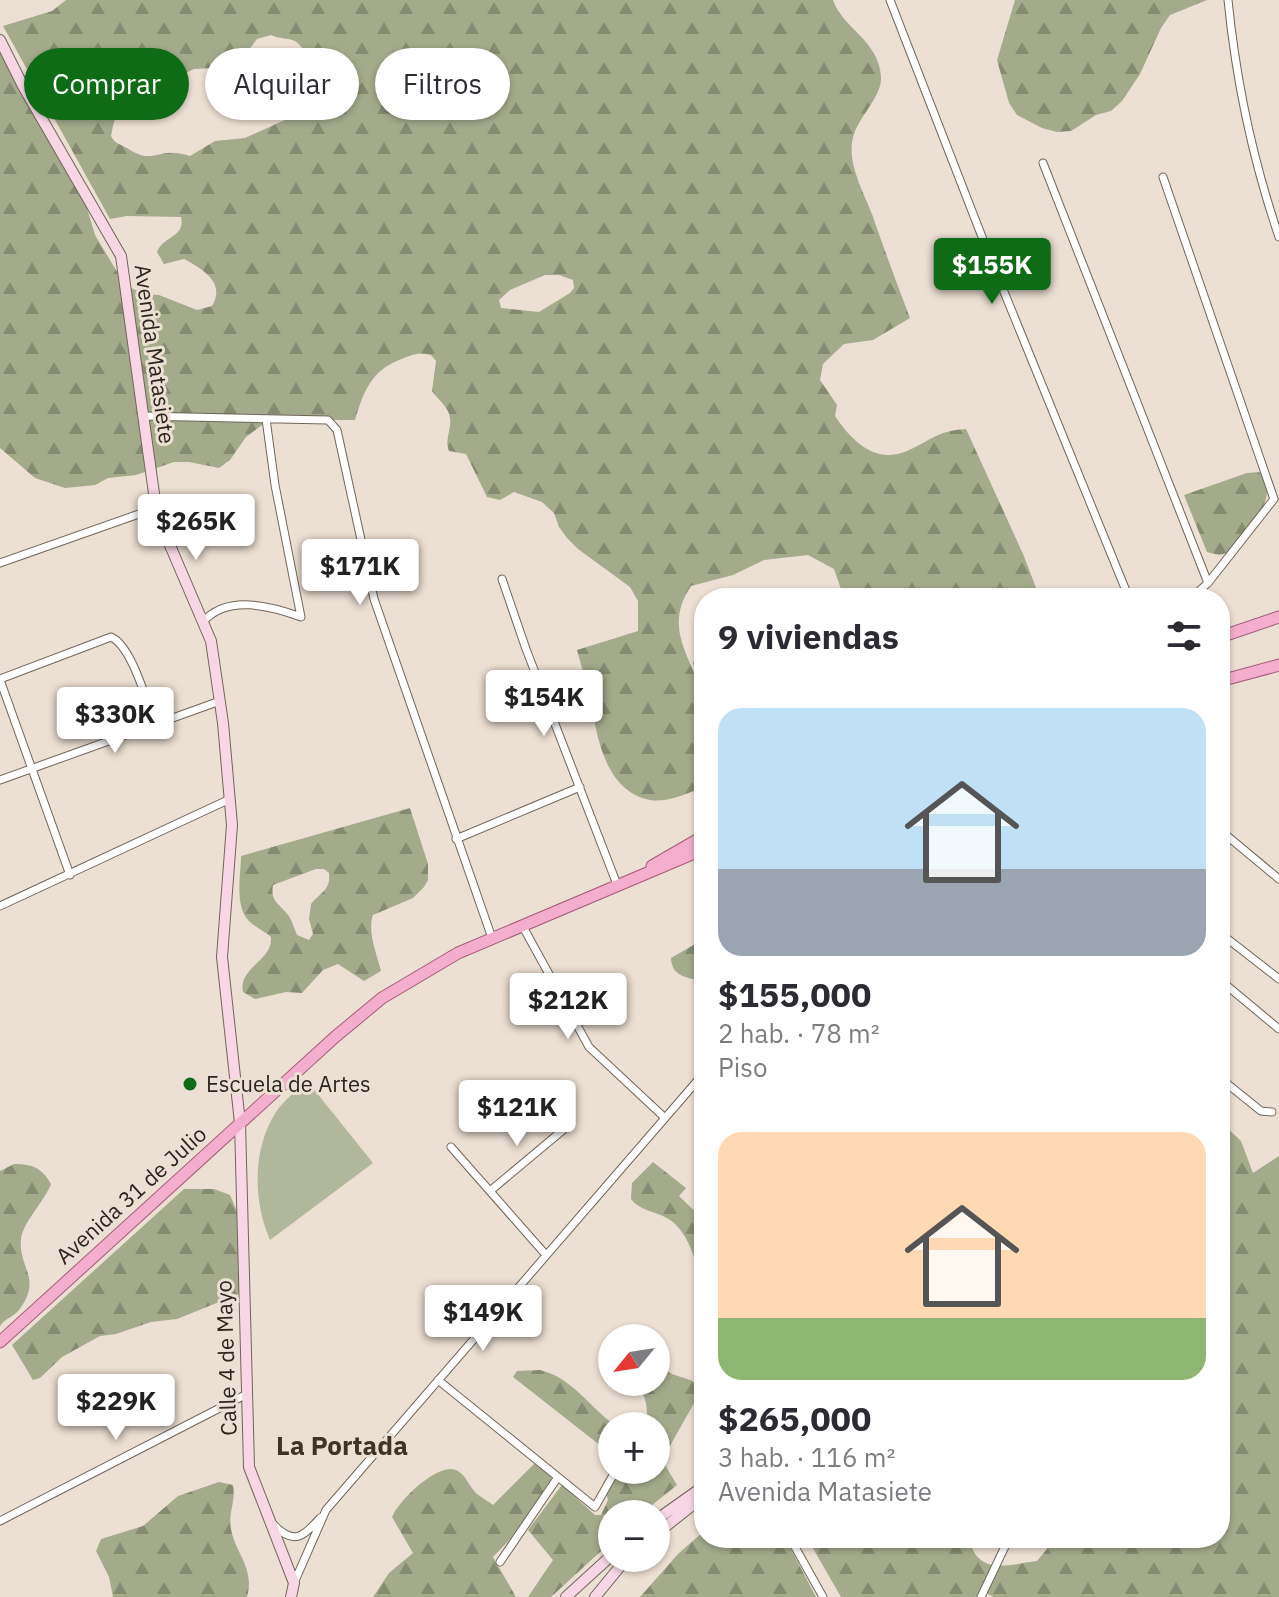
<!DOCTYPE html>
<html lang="es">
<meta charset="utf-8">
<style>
:root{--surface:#fff;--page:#f7f7f7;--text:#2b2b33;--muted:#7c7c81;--accent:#0f6c16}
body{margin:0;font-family:"IBM Plex Sans",sans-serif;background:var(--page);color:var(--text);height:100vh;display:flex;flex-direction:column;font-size:30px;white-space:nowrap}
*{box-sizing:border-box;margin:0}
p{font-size:26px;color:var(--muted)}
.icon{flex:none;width:44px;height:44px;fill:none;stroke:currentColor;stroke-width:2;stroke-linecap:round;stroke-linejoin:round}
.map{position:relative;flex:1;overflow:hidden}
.drawer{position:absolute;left:694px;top:588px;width:536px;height:960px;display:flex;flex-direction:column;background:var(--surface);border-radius:32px;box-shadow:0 2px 6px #0004}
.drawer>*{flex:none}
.guide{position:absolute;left:24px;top:48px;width:550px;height:72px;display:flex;gap:16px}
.needle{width:52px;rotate:240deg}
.controls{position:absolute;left:598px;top:1324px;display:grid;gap:16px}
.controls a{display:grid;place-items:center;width:72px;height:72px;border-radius:50%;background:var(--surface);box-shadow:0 2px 6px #0004;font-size:40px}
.price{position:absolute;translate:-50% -68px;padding:0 18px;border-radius:8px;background:#fff;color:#222;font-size:26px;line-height:52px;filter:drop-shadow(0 2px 4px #0008)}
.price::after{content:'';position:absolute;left:50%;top:48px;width:24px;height:18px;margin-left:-12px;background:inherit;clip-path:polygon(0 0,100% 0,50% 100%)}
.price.on{background:var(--accent);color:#fff}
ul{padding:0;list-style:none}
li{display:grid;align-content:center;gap:16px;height:424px;padding:0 24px}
li span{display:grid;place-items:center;height:248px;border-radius:24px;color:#555}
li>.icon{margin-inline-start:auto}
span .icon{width:144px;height:144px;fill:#fffc;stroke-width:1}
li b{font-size:34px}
h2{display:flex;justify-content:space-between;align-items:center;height:96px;padding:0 24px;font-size:34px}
.pill{padding:0 28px;border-radius:36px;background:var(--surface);box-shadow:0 2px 6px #0004;font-size:28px;line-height:72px}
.pill.on{background:var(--accent);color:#fff}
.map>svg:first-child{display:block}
.forest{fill:url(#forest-firs);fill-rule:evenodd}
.pitch{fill:#b0b79b}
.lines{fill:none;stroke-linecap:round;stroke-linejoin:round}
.street-casing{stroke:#70655a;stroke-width:9}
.secondary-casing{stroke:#70655a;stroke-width:12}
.primary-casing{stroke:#a65b7a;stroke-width:13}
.street{stroke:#fff;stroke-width:7}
.secondary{stroke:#f8d6e6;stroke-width:10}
.primary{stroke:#f2aecc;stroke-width:11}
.poi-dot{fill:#0f6c16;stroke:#ecdfd3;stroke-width:3}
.labels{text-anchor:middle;stroke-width:6;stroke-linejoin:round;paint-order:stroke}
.street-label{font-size:22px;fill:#2a2520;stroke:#ecdfd3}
.poi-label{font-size:22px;fill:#2a2520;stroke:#ecdfd3;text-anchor:start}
.quarter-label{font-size:26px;font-weight:bold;fill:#3d3329;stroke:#ecdfd3}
</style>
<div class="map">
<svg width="1279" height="1597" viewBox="0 0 1279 1597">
<defs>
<pattern id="forest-firs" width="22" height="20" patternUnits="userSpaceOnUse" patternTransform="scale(2)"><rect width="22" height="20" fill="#a3ab8b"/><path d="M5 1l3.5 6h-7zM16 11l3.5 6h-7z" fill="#858b71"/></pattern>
</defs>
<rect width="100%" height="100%" fill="#ecdfd3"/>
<path class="forest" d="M66,0H833C842,28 879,40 881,77C882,99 855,118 852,143C849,167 864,193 872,214C884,249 897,284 910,318L873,340L844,344L823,364L820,380L837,405L835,416C851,440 875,465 907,451C932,440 936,431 966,429L1023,554L1040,598H844L834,569L808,555L764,560L733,575L691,586C660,632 697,661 704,705C708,730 704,761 704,787C689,793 666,803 650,800C604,791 597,735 590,698C587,682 581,666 577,650L638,631V601L630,587L578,549L567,538L559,527L554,513L542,502L514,492L500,500L487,497L466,454L449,451C444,439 452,430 450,418C449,407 438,400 432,391L436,361L431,355C418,352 411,355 399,360C371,371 363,393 355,420H269L246,437L230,460L219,468L189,462H174L136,475L108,478L95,485L65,488L35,478L0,448V40L83,195L95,235L125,285L144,294L159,295L197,310L212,306C226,283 203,269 184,259L164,264L157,252C163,236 186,237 181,217L127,216L110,219L3,26L52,11ZM271,35C279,39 288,38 295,41C304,46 327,84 330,94L316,113L287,119L245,138L215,141L190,156C157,145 155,167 127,148C120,144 115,144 111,136L114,121L155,88L194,69L230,67L243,58L257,39ZM545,275H559L573,280L574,288L570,293L539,312L501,308L499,300L510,290Z
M1015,0H1207L1170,15L1161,28L1140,74L1122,101L1111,111L1096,115L1071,131L1057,132L1042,128L1017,115L1009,103L997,60Z
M1259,472L1268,483C1268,514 1246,532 1227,553L1219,555L1207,552L1184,495L1247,473Z
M410,808L428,864V880L424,887L413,898L373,915C367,932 377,954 381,971L364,981L338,964L323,970L302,993L286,992L255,999L243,992C238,967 273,961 271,937C264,931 255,927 249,921C234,906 241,875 241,856ZM316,869H324L329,873C331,890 321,892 311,904L309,919L313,934L309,940L297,935C294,928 292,920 288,915C279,903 270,902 273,885Z
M697,943H704V982C690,977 672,979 671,958Z
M1220,1121L1241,1141L1253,1173L1279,1156V1597H994L986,1593L975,1597H841L807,1538H969C977,1576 1007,1565 1037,1561L1056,1538H1220Z
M653,1162L686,1188L679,1196L704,1220V1291C697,1267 690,1229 665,1217C653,1211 639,1210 631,1199L632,1183Z
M14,1164C33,1164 42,1168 51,1184C44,1202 23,1222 21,1239C18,1268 43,1278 19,1310C14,1317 5,1318 0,1326V1171Z
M184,1189H214L230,1195L239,1216L244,1292L177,1319L151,1322L116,1334L100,1336L62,1357L40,1378L33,1380L12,1345Z
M656,1362C674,1382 689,1373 702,1389L662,1460L677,1485L641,1514H612V1541L551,1597H528L553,1560L528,1530L562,1485L595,1515H601L608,1500L603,1483L612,1469L656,1470V1426H641L646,1423C649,1408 645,1395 637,1382H656Z
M540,1370C573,1378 590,1408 616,1426H612V1460L601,1446L513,1377L517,1371Z
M535,1463L549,1471L552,1480L519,1530L493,1557L516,1597H373L389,1573L413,1553L392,1517C398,1501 438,1462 456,1470C466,1474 469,1487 477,1494C482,1498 488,1501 493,1505Z
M219,1482L233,1485C236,1502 228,1512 231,1529C236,1555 255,1568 247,1597H113L109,1577L96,1551L101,1539L143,1526L178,1496Z
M704,1531V1538H785L816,1597H640L678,1554Z"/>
<path class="pitch" d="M308,1082L373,1163L270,1240C253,1201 252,1149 276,1112C284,1100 297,1090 308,1082Z"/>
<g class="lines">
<defs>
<path id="street" d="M890,0L991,260L1129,598
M1228,0C1236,80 1253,161 1279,237
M1043,163L1208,583
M1163,177L1274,499L1208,583L1191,598
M142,416L328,420L337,430L374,599L492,938
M0,563L156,508
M502,579L526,649L618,887
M203,622C227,594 271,606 301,617L275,485L266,419
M698,663L704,679
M0,679L111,637C132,646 147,703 155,724
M0,680L70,875
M0,780L220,701
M1220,830L1279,879
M456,839L580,787
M0,906L230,799
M522,925L589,1047L665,1118
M1220,933L1279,979
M1220,980L1279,1029
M1220,1078L1261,1111L1272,1112
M451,1147L546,1255
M490,1191L563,1130
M438,1380L595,1507L616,1470
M0,1521L247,1394
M273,1524C293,1545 303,1538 320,1518
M790,1538L823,1597
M500,1562L558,1477
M294,1583L326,1510L704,1073
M981,1597L1009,1538"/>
<path id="secondary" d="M0,40L23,86L121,256L157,515L211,641L223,723L232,825L222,957L240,1123L249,1467L294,1583L291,1597
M656,1520L704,1486
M656,1534L704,1496
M566,1597L612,1555
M595,1597L627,1558"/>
<path id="primary" d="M1220,637L1279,617
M1220,681L1279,665
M652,866L704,836
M0,1342L335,1037L382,998L458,953L704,849"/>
</defs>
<use href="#street" class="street-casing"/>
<use href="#secondary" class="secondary-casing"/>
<use href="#primary" class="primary-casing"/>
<use href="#street" class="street"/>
<use href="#secondary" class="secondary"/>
<use href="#primary" class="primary"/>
</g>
<circle class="poi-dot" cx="190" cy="1084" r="8"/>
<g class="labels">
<g class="street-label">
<text transform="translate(155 354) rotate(82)" y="8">Avenida Matasiete</text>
<text transform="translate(131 1195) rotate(-42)" y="8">Avenida 31 de Julio</text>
<text transform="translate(226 1358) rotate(-92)" y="8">Calle 4 de Mayo</text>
</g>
<g class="poi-label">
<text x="206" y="1092">Escuela de Artes</text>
</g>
<g class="quarter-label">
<text x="342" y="1455">La Portada</text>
</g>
</g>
</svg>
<div class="controls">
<a><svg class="needle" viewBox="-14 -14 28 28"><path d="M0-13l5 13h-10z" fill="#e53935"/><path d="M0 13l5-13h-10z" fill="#7c7c81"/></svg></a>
<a>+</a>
<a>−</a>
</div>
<b class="price on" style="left:992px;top:306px">$155K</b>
<b class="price" style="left:196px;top:562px">$265K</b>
<b class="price" style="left:360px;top:607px">$171K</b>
<b class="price" style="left:544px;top:738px">$154K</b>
<b class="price" style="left:115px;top:755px">$330K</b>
<b class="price" style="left:568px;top:1041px">$212K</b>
<b class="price" style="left:517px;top:1148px">$121K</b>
<b class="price" style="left:483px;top:1353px">$149K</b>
<b class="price" style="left:116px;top:1442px">$229K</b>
<div class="guide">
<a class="pill on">Comprar</a>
<a class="pill">Alquilar</a>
<a class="pill">Filtros</a>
</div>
<section class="drawer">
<h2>9 viviendas<svg class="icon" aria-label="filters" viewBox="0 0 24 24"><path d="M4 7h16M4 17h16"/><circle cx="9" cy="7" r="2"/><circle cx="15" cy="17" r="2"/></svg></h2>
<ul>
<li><span style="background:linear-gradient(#bfe0f5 65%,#9aa5b1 0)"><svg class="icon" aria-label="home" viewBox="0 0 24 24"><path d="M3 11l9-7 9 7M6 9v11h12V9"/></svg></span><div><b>$155,000</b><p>2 hab. · 78 m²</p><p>Piso</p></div></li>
<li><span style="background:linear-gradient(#ffd9b3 75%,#8fb573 0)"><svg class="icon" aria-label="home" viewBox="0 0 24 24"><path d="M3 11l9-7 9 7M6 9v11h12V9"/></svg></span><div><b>$265,000</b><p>3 hab. · 116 m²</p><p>Avenida Matasiete</p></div></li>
</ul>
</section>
</div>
